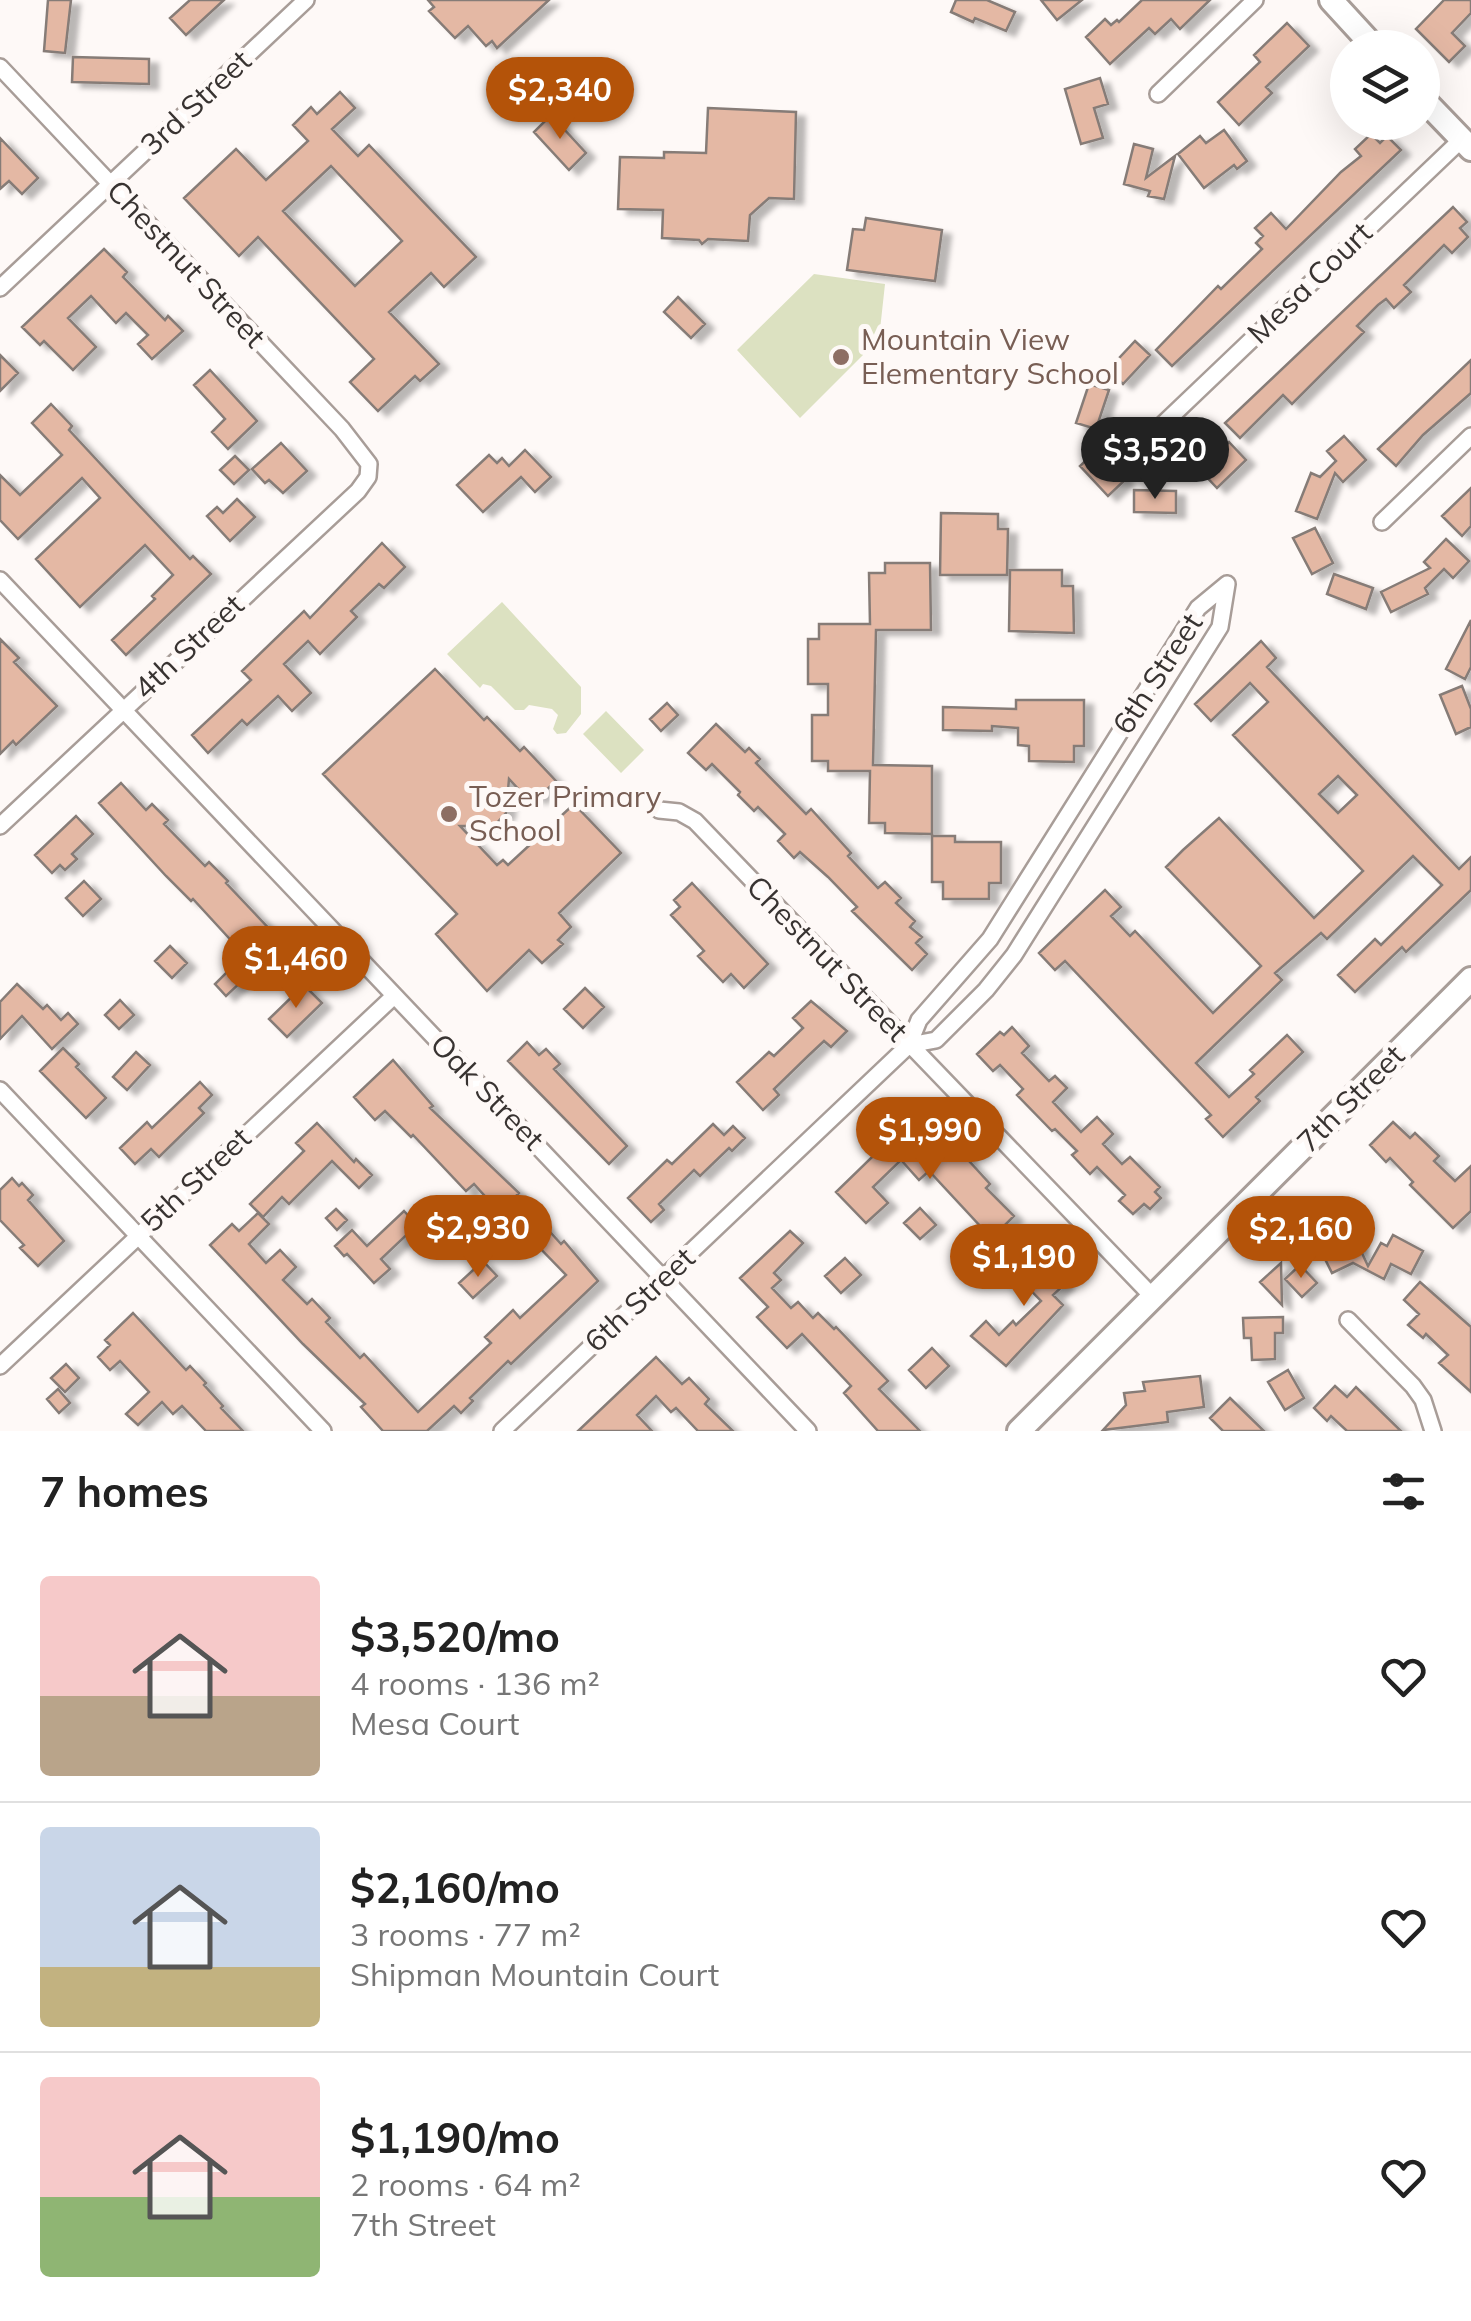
<!DOCTYPE html>
<meta charset="utf-8">
<style>
:root{--surface:#fff;--page:#f6f6f6;--text:#222;--muted:#767676;--line:#e0e0e0;--accent:#b45309}
body{margin:0;font-family:Mulish,sans-serif;background:var(--page);color:var(--text);height:100vh;display:flex;flex-direction:column;font-size:38px;white-space:nowrap}
*{box-sizing:border-box;margin:0}
p{font-size:32px;color:var(--muted)}
.icon{flex:none;width:55px;height:55px;fill:none;stroke:currentColor;stroke-width:2;stroke-linecap:round;stroke-linejoin:round}
.map{position:relative;height:1431px;overflow:hidden}
.sheet{display:flex;flex-direction:column;background:var(--surface);flex:1}
.sheet>*{flex:none}
.controls{position:absolute;left:1330px;top:30px;display:grid;gap:20px}
.controls a{display:grid;place-items:center;width:110px;height:110px;border-radius:50%;background:var(--surface);box-shadow:0 10px 40px #0002;font-size:50px}
.price{position:absolute;translate:-50% -85px;padding:0 22px;border-radius:35px;background:var(--accent);color:#fff;font-size:32px;line-height:65px;filter:drop-shadow(0 2px 5px #0008)}
.price::after{content:'';position:absolute;left:50%;top:60px;width:30px;height:22px;margin-left:-15px;background:inherit;clip-path:polygon(0 0,100% 0,50% 100%)}
.price.active{background:#222;color:#fff}
ul{padding:0;list-style:none}
li{display:flex;align-items:center;gap:30px;height:250px;padding:0 40px}
li+li{border-top:2px solid var(--line)}
li span{display:grid;place-items:center;flex:none;width:280px;height:200px;border-radius:10px;color:#555}
li>.icon{margin-inline-start:auto}
span .icon{width:120px;height:120px;fill:#fffc;stroke-width:1}
li b{font-size:42px}
h2{display:flex;justify-content:space-between;align-items:center;height:120px;padding:0 40px;font-size:42px}
.map>svg:first-child{display:block}
.green{fill:#dce1c1}
.building{fill:#e4b8a4;stroke:#867c77;stroke-width:2.5;fill-rule:evenodd;filter:url(#shadow)}
.lines{fill:none;stroke-linecap:round;stroke-linejoin:round}
.street-casing{stroke:#a89d98;stroke-width:20}
.secondary-casing{stroke:#a89d98;stroke-width:28}
.street{stroke:#fff;stroke-width:15}
.secondary{stroke:#fff;stroke-width:22}
.education-dot{fill:#8d6e63;stroke:#fef9f7;stroke-width:4}
.labels{text-anchor:middle;stroke-width:10;stroke-linejoin:round;paint-order:stroke}
.street-label{font-size:30px;fill:#383331;stroke:#fef9f7}
.education-label{font-size:30px;fill:#785e54;stroke:#fef9f7;text-anchor:start}
</style>
<div class="map">
<svg width="1471" height="1431" viewBox="0 0 1471 1431">
<defs>
<filter id="shadow"><feDropShadow dx="9" dy="5" stdDeviation="2.5" flood-color="#0004"/></filter>
</defs>
<rect width="100%" height="100%" fill="#fef9f7"/>
<path class="green" d="M814,274L885,284L879,339L800,418L737,350Z
M502,602L581,687V714L566,733L557,734L553,729L558,715L552,709L529,705L524,710H515L491,686L483,684L480,688L447,654Z
M606,711L644,750L621,773L583,734Z"/>
<path class="building" d="M48,0H71L65,53L44,51Z
M190,0H224L186,35L170,18Z
M428,0H549L497,48L492,41L486,46L468,26L455,38L429,11L434,7Z
M956,0H987L1015,12L1006,31L975,18L973,22L951,12Z
M1041,0H1082L1057,20Z
M1142,0H1210L1180,29L1171,19L1155,34L1149,28L1110,64L1086,37L1105,19L1111,25L1117,20L1119,22Z
M1444,0H1471V13L1452,33L1465,46L1449,62L1416,29Z
M1287,23L1309,46L1266,87L1272,93L1239,125L1218,102L1260,62L1254,55Z
M73,57L149,59V84L72,82Z
M1100,78L1108,104L1094,108L1103,138L1081,144L1065,89Z
M340,92L355,108L332,129L358,156L369,145L476,257L444,287L431,273L389,312L439,364L420,381L415,376L378,411L350,382L374,359L258,237L239,256L184,198L236,149L266,180L308,141L293,125L311,107L317,114ZM331,166L402,241L355,286L283,211Z
M708,108L796,112L794,199L769,198L750,215L748,241L708,239L702,244L699,240L662,238L663,210L618,209L620,157L664,158V152L706,153Z
M551,115L586,153L569,170L534,132Z
M1224,130L1247,161L1237,169L1234,165L1204,188L1178,154L1200,136L1206,143Z
M1371,134L1380,143L1387,136L1401,150L1172,366L1156,350L1218,286L1221,289L1262,249L1256,243L1263,236L1255,228L1271,213L1286,229L1341,172L1361,156L1355,149Z
M0,138L38,178L22,194L9,181L0,189Z
M1134,144L1153,149L1146,178L1175,156L1164,199L1148,196L1150,191L1124,184Z
M1453,207L1467,222L1460,228L1468,237L1452,253L1444,245L1404,285L1411,292L1394,308L1386,299L1378,305L1357,326L1364,332L1292,404L1283,395L1240,438L1225,423Z
M866,218L942,230L935,281L847,270L853,229L864,230Z
M104,249L127,272L123,277L165,320L168,316L183,331L152,359L138,344L148,335L126,313L116,323L91,296L68,318L96,347L73,370L44,341L40,345L22,327Z
M678,297L705,324L691,338L664,312Z
M1135,341L1150,355L1123,384L1108,370Z
M0,355L18,373L0,391Z
M1471,360V393L1423,435L1396,466L1378,449Z
M210,370L257,421L228,449L212,432L225,419L194,385Z
M1089,384L1109,390L1096,429L1076,423Z
M51,404L72,426L69,430L134,500L190,559L193,556L211,574L126,655L112,640L155,599L152,596L173,575L145,545L80,607L36,559L100,498L82,478L18,539L0,520V475L20,495L62,455L32,423Z
M1344,436L1366,460L1343,482L1335,473L1317,519L1296,511L1311,473L1320,477L1336,461L1327,451Z
M1229,442L1246,460L1217,488L1200,470Z
M281,443L307,471L283,493L269,480L265,483L252,469Z
M525,450L551,477L535,492L521,477L483,512L457,485L489,455L497,463L502,458L509,466Z
M1097,450L1125,480L1108,496L1080,466Z
M235,456L249,470L234,484L220,470Z
M1471,488V526L1462,536L1442,516Z
M1134,490L1176,491V513L1134,512Z
M237,499L255,517L230,541L207,516L217,507L223,513Z
M941,513L998,514V529H1008L1007,575H940Z
M1315,528L1333,563L1312,574L1293,538Z
M1446,539L1469,561L1453,578L1444,569L1425,588L1428,594L1391,612L1381,592L1430,568L1424,562Z
M382,543L405,567L384,588L379,584L351,611L357,617L320,654L308,641L284,664L311,693L292,711L278,696L247,725L242,720L208,753L192,735L251,680L242,671L304,611L310,618Z
M885,563H930L931,630H876L873,765L932,766V834L885,833V823H869L870,771H828V761H812V715H828V684H808V639H819V624H870L869,573H885Z
M1010,570H1062V586H1073L1074,633L1009,631Z
M1334,574L1373,588L1366,609L1327,594Z
M1471,620V667L1465,679L1446,669Z
M0,639L19,658L14,662L57,706L16,745L13,741L0,754Z
M1261,641L1276,658L1267,667L1459,869L1471,857V890L1406,952L1402,947L1355,992L1338,975L1375,939L1381,945L1442,885L1413,856L1327,939L1321,933L1275,973L1282,980L1196,1063L1229,1097L1254,1074L1250,1070L1287,1035L1303,1052L1256,1097L1260,1101L1223,1137L1206,1119L1211,1115L1065,961L1055,970L1039,953L1105,890L1121,907L1111,916L1130,936L1135,931L1213,1013L1261,966L1166,867L1183,850L1219,818L1314,918L1363,871L1233,735L1268,702L1250,683L1211,721L1195,704ZM1338,776L1357,795L1338,813L1319,794Z
M435,669L484,720L487,717L520,751L524,747L556,781L537,799L528,790L523,794L509,779L506,813L494,826H460L497,865L503,860L508,865L574,804L621,853L559,913L571,927L558,940L563,944L542,963L529,950L487,991L436,934L457,914L323,774Z
M1462,686L1471,709V727L1456,734L1440,695Z
M1016,700H1084V746H1074V762L1029,761V746L1018,745V728L992,726V731L943,730V707L1016,709Z
M667,703L678,715L661,731L650,719Z
M716,724L745,752L749,748L760,759L756,763L806,814L811,809L851,853L848,856L878,888L885,882L901,898L896,903L915,921L910,927L922,937L916,943L927,954L912,970L852,911L857,907L828,877L800,852L794,858L778,841L785,834L758,807L754,811L738,795L740,792L712,764L706,770L688,753Z
M121,783L146,810L152,804L168,820L164,824L205,866L209,862L228,881L226,883L276,936L250,961L193,899L191,901L166,876L99,803Z
M76,816L93,834L72,854L77,859L65,870L60,865L52,873L35,855Z
M932,836H955V842H1001V883H989V899H943V882H932Z
M84,881L101,899L83,916L66,898Z
M692,883L768,964L744,988L731,974L723,982L698,956L704,951L671,915L680,907L674,900Z
M170,946L187,963L172,978L155,961Z
M230,969L241,982L226,996L215,984Z
M17,984L43,1009L47,1005L61,1020L68,1013L78,1024L52,1049L22,1016L0,1039V1002Z
M304,985L322,1003L287,1037L269,1019Z
M585,988L604,1007L583,1028L564,1009Z
M120,1000L134,1015L119,1029L105,1015Z
M811,1001L847,1031L831,1047L824,1041L808,1056L774,1089L779,1095L763,1110L737,1082L769,1052L774,1056L803,1028L793,1018Z
M1012,1027L1029,1046L1022,1053L1049,1081L1055,1076L1067,1088L1053,1102L1081,1132L1097,1117L1113,1134L1103,1144L1122,1164L1130,1157L1160,1187L1155,1192L1161,1198L1150,1209L1144,1204L1133,1214L1119,1201L1125,1195L1097,1167L1090,1174L1072,1155L1077,1151L1055,1129L1052,1131L1017,1095L1023,1089L1000,1065L993,1071L977,1054L1000,1032L1004,1035Z
M527,1042L539,1055L546,1049L560,1064L554,1069L627,1146L609,1164L508,1061Z
M63,1048L79,1064L76,1067L106,1098L86,1118L40,1071Z
M136,1052L150,1065L127,1090L113,1077Z
M393,1060L433,1106L430,1108L519,1193L517,1195L561,1244L564,1241L598,1281L511,1364L508,1361L470,1398L473,1401L461,1413L454,1406L427,1431H383L361,1407L365,1404L303,1344L210,1245L232,1224L239,1231L258,1213L269,1224L249,1244L266,1263L280,1250L296,1267L283,1280L307,1304L312,1299L330,1318L326,1322L360,1358L364,1354L418,1412L491,1343L485,1337L513,1310L520,1318L566,1275L531,1239L527,1243L474,1184L466,1191L413,1135L411,1137L385,1111L375,1120L354,1097Z
M200,1082L212,1095L199,1108L204,1113L159,1157L151,1149L135,1164L120,1148L147,1122L152,1128Z
M1393,1122L1410,1138L1415,1133L1439,1156L1434,1161L1455,1181L1471,1166V1211L1453,1228L1410,1185L1413,1182L1390,1158L1386,1162L1370,1145Z
M317,1123L354,1162L356,1159L372,1175L359,1188L332,1161L289,1204L282,1197L263,1217L250,1204L304,1151L296,1143Z
M713,1124L724,1135L733,1126L745,1138L732,1151L729,1148L700,1176L694,1170L659,1204L664,1210L651,1222L628,1198L667,1160L672,1164Z
M906,1124L921,1141L937,1126L990,1184L986,1188L1014,1216L989,1241L993,1245L978,1260L963,1244L981,1227L929,1171L919,1180L901,1160L873,1187L888,1203L866,1223L836,1192Z
M12,1178L19,1186L22,1183L33,1195L28,1200L64,1241L38,1266L20,1248L24,1245L0,1220V1190Z
M920,1208L936,1225L920,1239L904,1223Z
M336,1209L347,1220L337,1230L326,1218Z
M404,1211L417,1225L381,1259L390,1269L374,1283L347,1254L344,1256L335,1246L352,1230L367,1246Z
M1349,1225L1368,1266L1381,1243L1387,1246L1393,1235L1423,1251L1411,1274L1391,1264L1384,1279L1353,1263L1332,1273L1316,1241Z
M790,1231L803,1243L774,1273L781,1280L772,1288L791,1308L798,1302L813,1318L818,1313L834,1329L836,1327L888,1381L879,1389L920,1431H878L844,1393L851,1386L802,1334L787,1348L757,1317L768,1307L740,1278Z
M1029,1247L1065,1284L1053,1295L1063,1305L1006,1366L971,1336L986,1321L999,1335L1013,1321L1016,1325L1041,1301L1008,1267Z
M845,1258L861,1275L841,1293L825,1276Z
M483,1261L497,1276L473,1298L459,1283Z
M1281,1263L1282,1305L1260,1282Z
M1300,1265L1317,1283L1302,1297L1285,1279Z
M1420,1282L1471,1327V1392L1439,1363L1448,1355L1426,1334L1423,1338L1408,1325L1419,1314L1404,1300Z
M133,1313L186,1370L190,1366L206,1383L204,1385L223,1406L221,1408L243,1431H206L182,1406L173,1414L162,1402L138,1425L126,1414L149,1392L120,1361L110,1370L98,1357L110,1345L105,1340Z
M1283,1317V1333H1275V1359L1252,1360L1251,1338H1244L1243,1318Z
M932,1348L949,1366L926,1388L909,1370Z
M656,1357L682,1384L689,1378L709,1399L705,1404L733,1431H698L676,1408L671,1412L656,1396L637,1415L652,1431H578Z
M66,1364L79,1378L65,1392L51,1378Z
M1288,1370L1304,1398L1285,1410L1268,1382Z
M1200,1376L1204,1407L1167,1412L1168,1422L1103,1430L1126,1405L1124,1393L1145,1391L1143,1382Z
M1335,1386L1347,1397L1356,1387L1401,1431H1347L1331,1416L1327,1421L1314,1408Z
M58,1389L70,1403L59,1413L47,1399Z
M1230,1398L1264,1431H1223L1210,1418Z"/>
<g class="lines">
<defs>
<path id="street" d="M0,67L342,429L369,464L368,477L358,491L0,826
M1158,94L1255,0
M0,288L306,0
M1159,428L1462,139
M1382,522L1471,436
M0,580L808,1431
M659,810L679,812L695,821L1153,1297
M909,1045L936,1040L986,990L1014,955L1220,627L1227,584
M0,1090L323,1431
M1348,1320L1413,1386L1423,1400L1433,1431
M0,1366L394,996
M502,1431L909,1045L919,1020L990,939L1198,608L1227,584"/>
<path id="secondary" d="M1331,0L1375,48
M1422,98L1471,149
M1019,1431L1471,979"/>
</defs>
<use href="#street" class="street-casing"/>
<use href="#secondary" class="secondary-casing"/>
<use href="#street" class="street"/>
<use href="#secondary" class="secondary"/>
</g>
<g class="education-dot">
<circle cx="841" cy="357" r="10"/>
<circle cx="449" cy="814" r="10"/>
</g>
<g class="labels">
<g class="street-label">
<text transform="translate(196 103) rotate(-43)" y="10">3rd Street</text>
<text transform="translate(186 264) rotate(47)" y="10">Chestnut Street</text>
<text transform="translate(1310 283) rotate(-44)" y="10">Mesa Court</text>
<text transform="translate(189 647) rotate(-43)" y="10">4th Street</text>
<text transform="translate(1158 674) rotate(-57)" y="10">6th Street</text>
<text transform="translate(827 959) rotate(46)" y="10">Chestnut Street</text>
<text transform="translate(487 1092) rotate(46)" y="10">Oak Street</text>
<text transform="translate(1351 1099) rotate(-45)" y="10">7th Street</text>
<text transform="translate(196 1180) rotate(-43)" y="10">5th Street</text>
<text transform="translate(640 1300) rotate(-43)" y="10">6th Street</text>
</g>
<g class="education-label">
<text x="861" y="350">Mountain View<tspan x="861" dy="34">Elementary School</tspan></text>
<text x="469" y="807">Tozer Primary<tspan x="469" dy="34">School</tspan></text>
</g>
</g>
</svg>
<div class="controls">
<a><svg class="icon" aria-label="layers" viewBox="0 0 24 24"><path d="M12 4l9 5-9 5-9-5zM3 14l9 5 9-5"/></svg></a>
</div>
<b class="price" style="left:560px;top:142px">$2,340</b>
<b class="price active" style="left:1155px;top:502px">$3,520</b>
<b class="price" style="left:296px;top:1011px">$1,460</b>
<b class="price" style="left:930px;top:1182px">$1,990</b>
<b class="price" style="left:478px;top:1280px">$2,930</b>
<b class="price" style="left:1301px;top:1281px">$2,160</b>
<b class="price" style="left:1024px;top:1309px">$1,190</b>
</div>
<section class="sheet">
<h2>7 homes<svg class="icon" aria-label="filters" viewBox="0 0 24 24"><path d="M4 7h16M4 17h16"/><circle cx="9" cy="7" r="2"/><circle cx="15" cy="17" r="2"/></svg></h2>
<ul>
<li><span style="background:linear-gradient(#f6c9c9 60%,#b9a48a 0)"><svg class="icon" aria-label="home" viewBox="0 0 24 24"><path d="M3 11l9-7 9 7M6 9v11h12V9"/></svg></span><div><b>$3,520/mo</b><p>4 rooms · 136 m²</p><p>Mesa Court</p></div><svg class="icon" aria-label="heart" viewBox="0 0 24 24"><path d="M12 20l-8-8c-3-5 5-10 8-4 3-6 11-1 8 4z"/></svg></li>
<li><span style="background:linear-gradient(#c9d6e8 70%,#c2b280 0)"><svg class="icon" aria-label="home" viewBox="0 0 24 24"><path d="M3 11l9-7 9 7M6 9v11h12V9"/></svg></span><div><b>$2,160/mo</b><p>3 rooms · 77 m²</p><p>Shipman Mountain Court</p></div><svg class="icon" aria-label="heart" viewBox="0 0 24 24"><path d="M12 20l-8-8c-3-5 5-10 8-4 3-6 11-1 8 4z"/></svg></li>
<li><span style="background:linear-gradient(#f6c9c9 60%,#8fb573 0)"><svg class="icon" aria-label="home" viewBox="0 0 24 24"><path d="M3 11l9-7 9 7M6 9v11h12V9"/></svg></span><div><b>$1,190/mo</b><p>2 rooms · 64 m²</p><p>7th Street</p></div><svg class="icon" aria-label="heart" viewBox="0 0 24 24"><path d="M12 20l-8-8c-3-5 5-10 8-4 3-6 11-1 8 4z"/></svg></li>
</ul>
</section>
